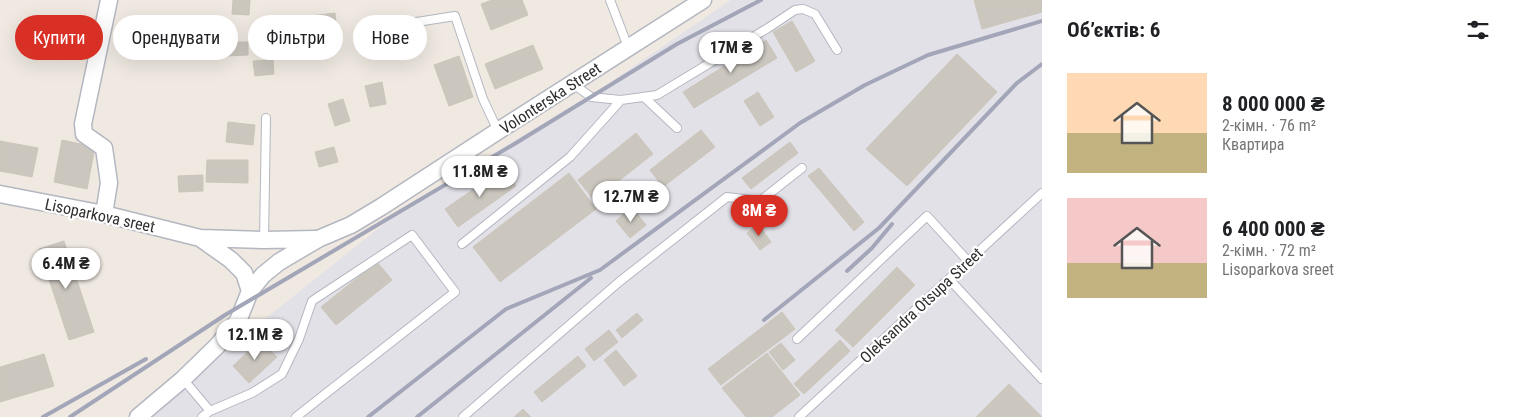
<!DOCTYPE html>
<html lang="uk">
<meta charset="utf-8">
<style>
:root{--surface:#fff;--page:#f2f2f2;--text:#202124;--muted:#757577;--accent:#d93025}
body{margin:0;font-family:"Roboto Condensed",sans-serif;background:var(--page);color:var(--text);height:100vh;display:flex;flex-direction:column;font-size:19px;white-space:nowrap}
*{box-sizing:border-box;margin:0}
p{font-size:16px;color:var(--muted)}
.icon{flex:none;width:28px;height:28px;fill:none;stroke:currentColor;stroke-width:2;stroke-linecap:round;stroke-linejoin:round}
.map{position:relative;flex:1;overflow:hidden}
.panel{display:flex;flex-direction:column;background:var(--surface);width:475px}
.panel>*{flex:none}
.top-card{position:absolute;left:15px;top:15px;width:475px;height:45px;display:flex;gap:10px}
.price{position:absolute;translate:-50% -42px;padding:0 11px;border-radius:18px;background:#fff;color:#222;font-size:16px;line-height:32px;filter:drop-shadow(0 1px 2px #0008)}
.price::after{content:'';position:absolute;left:50%;top:30px;width:15px;height:11px;margin-left:-8px;background:inherit;clip-path:polygon(0 0,100% 0,50% 100%)}
.price.selected{background:var(--accent);color:#fff}
ul{padding:0;list-style:none}
li{display:flex;align-items:center;gap:15px;height:125px;padding:0 25px}
li span{display:grid;place-items:center;flex:none;width:140px;height:100px;border-radius:0px;color:#555}
li>.icon{margin-inline-start:auto}
span .icon{width:60px;height:60px;fill:#fffc;stroke-width:1}
li b{font-size:21px}
h2{display:flex;justify-content:space-between;align-items:center;height:60px;padding:0 25px;font-size:21px}
.pill{padding:0 18px;border-radius:22px;background:var(--surface);box-shadow:0 5px 20px #0002;font-size:18px;line-height:45px}
.pill.selected{background:var(--accent);color:#fff}
main{display:flex;flex:1;min-height:0}
.map>svg:first-child{display:block}
.industrial{fill:#e3e1e8}
.building{fill:#cbc7bf;stroke:#cbc5ba}
.lines{fill:none;stroke-linecap:round;stroke-linejoin:round}
.lane-casing{stroke:#b4b7c1;stroke-width:10}
.street-casing{stroke:#b4b7c1;stroke-width:19}
.lane{stroke:#fff;stroke-width:8}
.street{stroke:#fff;stroke-width:16}
.rail{stroke:#a3a6b8;stroke-width:4}
.labels{text-anchor:middle;stroke-width:4.5;stroke-linejoin:round;paint-order:stroke}
.street-label{font-size:16px;fill:#2e2e2e;stroke:#fff}
</style>
<main>
<div class="map">
<svg width="1042" height="417" viewBox="0 0 1042 417">
<rect width="100%" height="100%" fill="#efe9e1"/>
<path class="industrial" d="M731,0H1042V417H151L235,343L409,204L602,88Z"/>
<path class="building" d="M233,0H250L249,15L232,14Z
M492,0H522L528,15L491,30L481,4Z
M974,0H1042V12L982,29Z
M335,13L337,33L314,35L311,16Z
M792,21L815,61L796,72L773,32Z
M766,40L777,58L694,108L683,92Z
M226,42H248V55L226,56Z
M533,45L543,69L495,89L485,64Z
M957,54L997,92L907,186L866,149Z
M459,56L473,97L449,106L434,65Z
M273,60L274,74L255,76L253,61Z
M382,82L386,104L370,107L365,86Z
M758,92L774,117L760,126L744,101Z
M343,99L350,121L335,126L328,104Z
M228,122L255,125L253,145L226,142Z
M701,130L715,147L663,187L650,170Z
M636,133L653,154L594,200L578,180Z
M62,140L95,147L87,189L54,182Z
M0,141L38,148L32,177L0,171Z
M790,142L798,153L751,189L742,178Z
M334,147L338,162L319,167L315,152Z
M207,160H248V183L206,182Z
M819,168L864,222L854,231L808,176Z
M503,169L516,186L458,227L445,209Z
M569,173L596,209L500,282L473,247Z
M203,175V191L179,192L178,176Z
M632,207L646,225L630,238L616,221Z
M758,224L771,242L760,250L747,233Z
M64,241L94,332L69,340L39,249Z
M377,262L392,280L336,325L321,307Z
M897,267L915,285L853,347L835,330Z
M782,312L795,329L721,385L708,369Z
M637,313L643,320L622,338L616,330Z
M609,330L618,342L594,361L585,349Z
M260,340L277,357L249,383L233,366Z
M840,340L850,351L804,394L794,384Z
M781,343L795,360L783,370L769,352Z
M616,350L637,376L624,386L604,360Z
M767,353L800,395L772,417H746L722,388Z
M44,354L54,386L0,402V367Z
M578,356L586,366L542,402L534,392Z
M1009,384L1042,417H976Z
M523,409L531,417H514Z"/>
<g class="lines">
<defs>
<path id="lane" d="M610,0L628,47
M404,24L455,16L483,99L498,131
M572,83L591,97L621,100L657,95L768,28L795,10L803,9L815,14L837,50
M644,97L677,128
M264,240L266,118
M462,244L570,157L621,100
M949,279L1042,379
M797,339L927,216L968,261
M183,379L210,411
M202,417L210,411L252,393L282,374L299,339L312,301L412,235L455,292L296,417
M463,417L619,282L727,197L760,201L802,168
M799,417L1042,193"/>
<path id="street" d="M0,194L104,214L200,238L264,240L316,239
M104,214L109,183L104,148L84,134L83,124L109,0
M250,291L263,275L279,262L318,239L351,225L381,207L498,131L703,0
M138,417L183,379L217,346L238,321L250,291L244,273L231,260L200,238"/>
</defs>
<use href="#lane" class="lane-casing"/>
<use href="#street" class="street-casing"/>
<use href="#lane" class="lane"/>
<use href="#street" class="street"/>
<path class="rail" d="M847,271L872,248L892,224
M764,320L879,228L1017,83L1042,64
M43,417L146,359
M70,417L225,315L516,143L677,44L761,0
M368,417L506,309L600,270L800,123L865,85L928,55L1042,21
M417,417L591,278"/>
</g>
<g class="labels">
<g class="street-label">
<text transform="translate(550 98) rotate(-33)" y="6">Volonterska Street</text>
<text transform="translate(100 215) rotate(12)" y="6">Lisoparkova sreet</text>
<text transform="translate(921 305) rotate(-43)" y="6">Oleksandra Otsupa Street</text>
</g>
</g>
</svg>
<b class="price" style="left:731px;top:74px">17M ₴</b>
<b class="price" style="left:480px;top:198px">11.8M ₴</b>
<b class="price" style="left:631px;top:223px">12.7M ₴</b>
<b class="price selected" style="left:759px;top:237px">8M ₴</b>
<b class="price" style="left:66px;top:290px">6.4M ₴</b>
<b class="price" style="left:255px;top:361px">12.1M ₴</b>
<div class="top-card">
<a class="pill selected">Купити</a>
<a class="pill">Орендувати</a>
<a class="pill">Фільтри</a>
<a class="pill">Нове</a>
</div>
</div>
<section class="panel">
<h2>Об’єктів: 6<svg class="icon" aria-label="filters" viewBox="0 0 24 24"><path d="M4 7h16M4 17h16"/><circle cx="9" cy="7" r="2"/><circle cx="15" cy="17" r="2"/></svg></h2>
<ul>
<li><span style="background:linear-gradient(#ffd9b3 60%,#c2b280 0)"><svg class="icon" aria-label="home" viewBox="0 0 24 24"><path d="M3 11l9-7 9 7M6 9v11h12V9"/></svg></span><div><b>8 000 000 ₴</b><p>2-кімн. · 76 m²</p><p>Квартира</p></div></li>
<li><span style="background:linear-gradient(#f6c9c9 65%,#c2b280 0)"><svg class="icon" aria-label="home" viewBox="0 0 24 24"><path d="M3 11l9-7 9 7M6 9v11h12V9"/></svg></span><div><b>6 400 000 ₴</b><p>2-кімн. · 72 m²</p><p>Lisoparkova sreet</p></div></li>
</ul>
</section>
</main>
